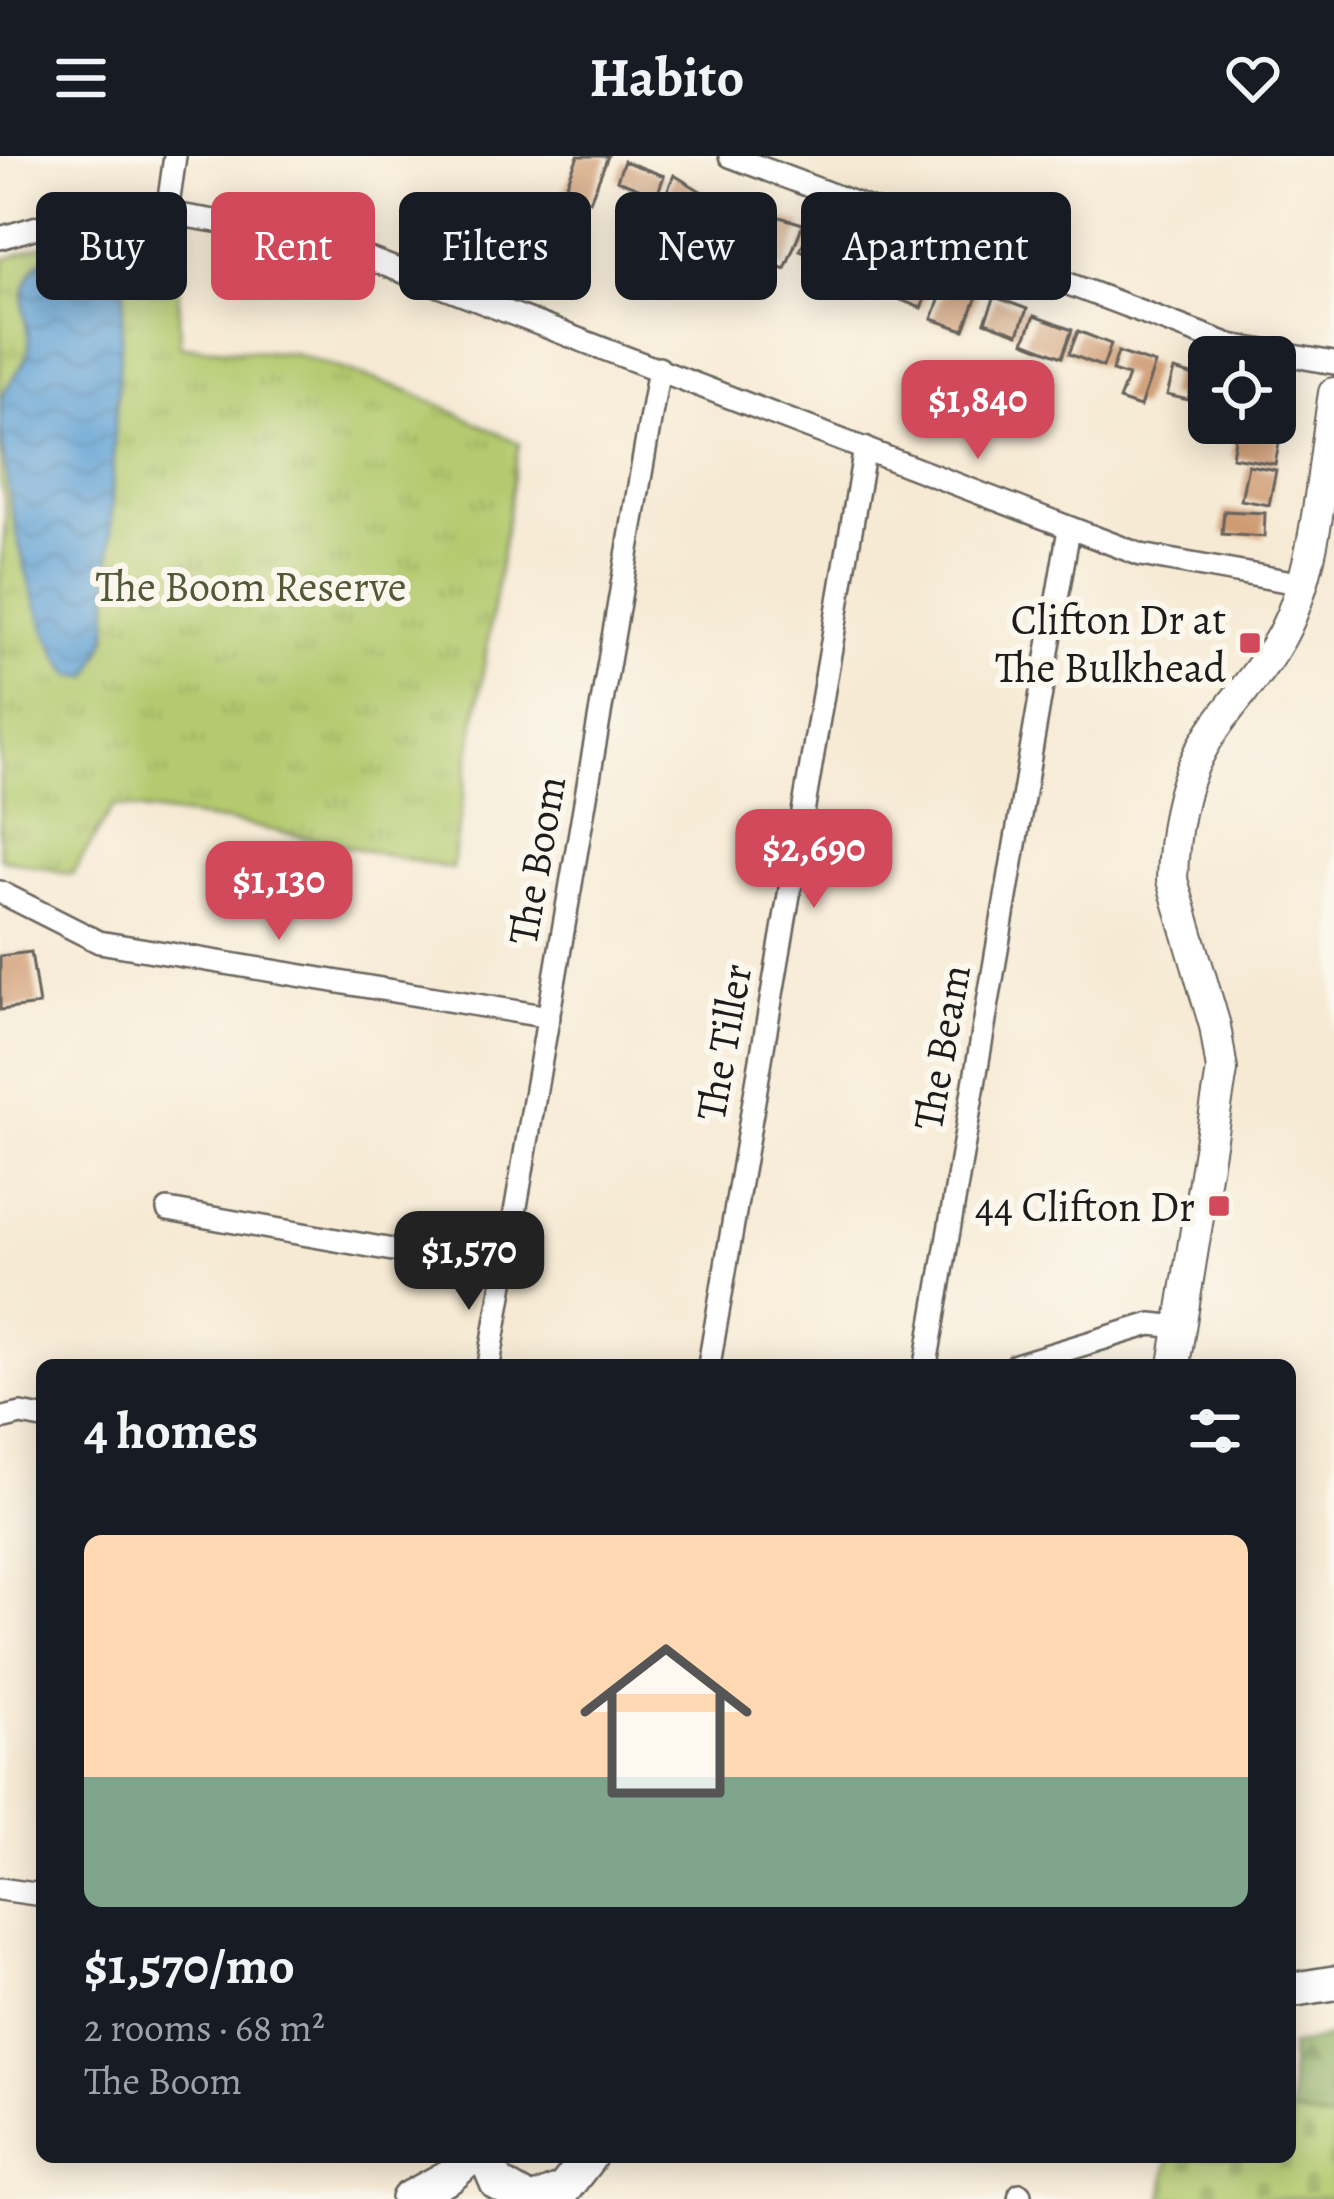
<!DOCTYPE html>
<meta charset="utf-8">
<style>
:root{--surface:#171b24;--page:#242831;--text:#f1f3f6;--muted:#9ea1a6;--accent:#d1495b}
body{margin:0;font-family:Alegreya,serif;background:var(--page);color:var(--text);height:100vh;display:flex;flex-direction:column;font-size:45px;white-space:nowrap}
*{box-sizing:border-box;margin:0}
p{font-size:39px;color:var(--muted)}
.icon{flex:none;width:66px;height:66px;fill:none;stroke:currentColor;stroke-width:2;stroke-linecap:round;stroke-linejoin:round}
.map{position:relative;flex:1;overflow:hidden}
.panel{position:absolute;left:36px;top:1203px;width:1260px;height:804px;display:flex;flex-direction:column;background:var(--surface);border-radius:18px;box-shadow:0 6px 30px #0003}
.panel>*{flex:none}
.hud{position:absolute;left:36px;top:36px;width:1263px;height:108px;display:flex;gap:24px}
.tools{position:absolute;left:1188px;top:180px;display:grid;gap:24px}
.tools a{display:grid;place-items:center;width:108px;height:108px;border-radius:18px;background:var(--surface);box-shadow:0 6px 30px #0003;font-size:60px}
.price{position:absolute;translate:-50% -102px;padding:0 27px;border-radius:24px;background:var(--accent);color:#fff;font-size:39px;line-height:78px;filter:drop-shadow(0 3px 6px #0008)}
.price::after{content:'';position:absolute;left:50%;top:72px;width:36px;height:27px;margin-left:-18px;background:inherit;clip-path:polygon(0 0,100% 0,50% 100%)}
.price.on{background:#222;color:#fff}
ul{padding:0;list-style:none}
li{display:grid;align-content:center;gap:24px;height:636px;padding:0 48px}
li span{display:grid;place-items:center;height:372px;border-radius:18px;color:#555}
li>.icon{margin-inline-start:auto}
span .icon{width:216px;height:216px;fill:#fffc;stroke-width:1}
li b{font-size:51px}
h2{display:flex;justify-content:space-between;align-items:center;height:144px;padding:0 48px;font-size:51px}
.chip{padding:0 42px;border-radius:18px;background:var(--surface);box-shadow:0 6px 30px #0003;font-size:42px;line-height:108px}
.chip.on{background:var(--accent);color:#fff}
header{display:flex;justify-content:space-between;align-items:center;height:156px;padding:0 48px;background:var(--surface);font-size:54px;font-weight:700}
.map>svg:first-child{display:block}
.forest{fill:url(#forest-firs);stroke:#56653f;stroke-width:3}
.cemetery{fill:url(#cemetery-stones);stroke:#687346;stroke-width:3}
.park{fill:url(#park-tufts);stroke:#687346;stroke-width:3}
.water{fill:url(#water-waves);stroke:#3e5e78;stroke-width:3}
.building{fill:#cf9b73}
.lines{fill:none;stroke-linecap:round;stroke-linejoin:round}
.street-casing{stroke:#68645c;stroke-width:26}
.secondary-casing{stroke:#68645c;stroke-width:34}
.primary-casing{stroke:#68645c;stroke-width:38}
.street{stroke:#fff;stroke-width:21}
.secondary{stroke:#fff;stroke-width:30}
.primary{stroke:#fff;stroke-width:33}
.poi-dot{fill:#d1495b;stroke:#fbf7ec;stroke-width:4.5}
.labels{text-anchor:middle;stroke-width:12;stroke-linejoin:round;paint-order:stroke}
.park-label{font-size:42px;fill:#515939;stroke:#fbf7ec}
.poi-label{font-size:42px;fill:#1c1c1c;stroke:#fbf7ec;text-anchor:end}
.street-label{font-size:42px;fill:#1c1c1c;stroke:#fbf7ec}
</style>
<header><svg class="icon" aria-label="menu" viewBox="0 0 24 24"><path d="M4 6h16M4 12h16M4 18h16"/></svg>Habito<svg class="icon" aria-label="heart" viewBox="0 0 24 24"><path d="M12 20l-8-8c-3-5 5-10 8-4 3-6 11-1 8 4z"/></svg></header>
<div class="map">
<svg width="1334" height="2043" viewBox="0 0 1334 2043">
<defs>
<pattern id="forest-firs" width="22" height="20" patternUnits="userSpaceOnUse" patternTransform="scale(3)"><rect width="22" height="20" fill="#8fae62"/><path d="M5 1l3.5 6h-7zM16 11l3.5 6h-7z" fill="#748d50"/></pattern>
<pattern id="cemetery-stones" width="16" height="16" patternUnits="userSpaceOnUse" patternTransform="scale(3)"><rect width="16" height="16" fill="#b4ca6f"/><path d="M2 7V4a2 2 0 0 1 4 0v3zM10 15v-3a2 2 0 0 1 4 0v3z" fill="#9aad60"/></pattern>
<pattern id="park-tufts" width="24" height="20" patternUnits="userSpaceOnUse" patternTransform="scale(3)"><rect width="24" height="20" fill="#b4ca6f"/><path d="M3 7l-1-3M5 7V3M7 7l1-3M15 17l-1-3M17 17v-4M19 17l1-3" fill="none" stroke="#9aad60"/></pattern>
<pattern id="water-waves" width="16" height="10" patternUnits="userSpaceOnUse" patternTransform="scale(3)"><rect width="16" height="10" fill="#61a1d4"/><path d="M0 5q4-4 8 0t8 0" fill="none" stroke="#4f82ab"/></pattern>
</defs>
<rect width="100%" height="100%" fill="#fbf7ec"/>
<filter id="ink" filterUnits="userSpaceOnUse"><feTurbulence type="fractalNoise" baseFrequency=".00833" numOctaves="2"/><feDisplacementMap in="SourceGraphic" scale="24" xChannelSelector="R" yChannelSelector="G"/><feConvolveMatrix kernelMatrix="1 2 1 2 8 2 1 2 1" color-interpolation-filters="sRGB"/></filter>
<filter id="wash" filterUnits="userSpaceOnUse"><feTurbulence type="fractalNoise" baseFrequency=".004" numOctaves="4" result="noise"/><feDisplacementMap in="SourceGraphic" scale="48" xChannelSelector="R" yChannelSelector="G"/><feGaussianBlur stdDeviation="2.7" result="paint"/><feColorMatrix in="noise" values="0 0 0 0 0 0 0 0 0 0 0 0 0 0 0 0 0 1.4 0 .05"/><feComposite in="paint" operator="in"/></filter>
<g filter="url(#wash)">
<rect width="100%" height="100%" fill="#f6ead4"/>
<path class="forest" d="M1334,1880V1965L1290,1958V1890Z"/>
<path class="cemetery" d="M1290,1958L1334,1965V2043H1162L1169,2001H1290Z"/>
<path class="park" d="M66,81L177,82L180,190L293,197L410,235L519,287L452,713L238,667L114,650L72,718L0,702C0,610 0,517 0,424C1,388 12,361 0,325V140L5,103Z"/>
<path class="water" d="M89,85L114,101L125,132L114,284L108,479L90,521L72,520C29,468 0,318 0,250C2,229 25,213 29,193C30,182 25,167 24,156C21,108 48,93 89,85Z"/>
<g id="blocks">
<path class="building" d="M578,0H608L590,45L564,35Z
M624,5L664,20L657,39L617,24Z
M674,19L704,37L695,58L663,45Z
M715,39L758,51L749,79L705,67Z
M773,59L803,68L785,113L767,106L774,90L755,83L764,60Z
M810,72L850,89L834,127L814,118L821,103L800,94Z
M852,88L893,103L882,133L841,118Z
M900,106L919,113L914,125L930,132L921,152L886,138Z
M946,126L978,138L964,174L932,163Z
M995,141L1027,153L1018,178L985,166Z
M1034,160L1072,174L1062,201L1024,186Z
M1078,175L1111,188L1103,211L1069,198Z
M1118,196L1155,208L1140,251L1119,244L1128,220L1112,215Z
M1174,214L1195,220L1188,244L1167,239Z
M1236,276L1280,282L1275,308L1232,301Z
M1248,309L1276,314L1269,349L1241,344Z
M1224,355L1265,357L1264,381L1222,378Z
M31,796L39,849L0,854V800Z"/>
</g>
</g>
<g filter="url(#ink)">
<use href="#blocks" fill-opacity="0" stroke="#68645c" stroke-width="3"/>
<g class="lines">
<defs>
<path id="street" d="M730,0L1230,189L1334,207
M167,57L175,0
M0,82L102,52L167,57L312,81L1141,399L1303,428
M0,736L99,786L549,861
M168,1054L505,1114
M489,1209L659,212
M709,1209L865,292
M926,1209L1069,373
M1016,1209L1151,1168L1180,1171
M0,1263L21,1258L42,1262
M0,1733L42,1739
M1019,2043L1020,2038"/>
<path id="secondary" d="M1174,1209L1222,914L1215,870L1172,724C1173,683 1179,637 1198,600C1220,556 1259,522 1282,479C1318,411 1322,313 1334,237"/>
<path id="primary" d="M1290,1834L1334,1827
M486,2001L497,2027L525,2043
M408,2043L450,2020L471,2001
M540,2043L564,2033L589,2001"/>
</defs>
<use href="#street" class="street-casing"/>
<use href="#secondary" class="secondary-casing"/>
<use href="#primary" class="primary-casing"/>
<use href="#street" class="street"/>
<use href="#secondary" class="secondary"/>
<use href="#primary" class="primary"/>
</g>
</g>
<g class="poi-dot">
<rect x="1238" y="475" width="24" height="24" rx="6"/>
<rect x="1207" y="1038" width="24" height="24" rx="6"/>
</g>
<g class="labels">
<g class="park-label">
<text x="251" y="445">The Boom Reserve</text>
</g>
<g class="poi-label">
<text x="1226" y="478">Clifton Dr at<tspan x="1226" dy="48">The Bulkhead</tspan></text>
<text x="1195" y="1065">44 Clifton Dr</text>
</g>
<g class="street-label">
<text transform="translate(536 704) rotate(-80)" y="15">The Boom</text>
<text transform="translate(723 886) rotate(-80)" y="15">The Tiller</text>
<text transform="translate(941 891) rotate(-80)" y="15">The Beam</text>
</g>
</g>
</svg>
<div class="tools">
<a><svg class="icon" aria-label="locate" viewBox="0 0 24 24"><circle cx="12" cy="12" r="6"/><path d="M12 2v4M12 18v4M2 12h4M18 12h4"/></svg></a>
</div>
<b class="price" style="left:978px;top:306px">$1,840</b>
<b class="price" style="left:814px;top:755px">$2,690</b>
<b class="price" style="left:279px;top:787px">$1,130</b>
<b class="price on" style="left:469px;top:1157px">$1,570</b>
<div class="hud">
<a class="chip">Buy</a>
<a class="chip on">Rent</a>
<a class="chip">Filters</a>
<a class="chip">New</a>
<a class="chip">Apartment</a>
</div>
<section class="panel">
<h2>4 homes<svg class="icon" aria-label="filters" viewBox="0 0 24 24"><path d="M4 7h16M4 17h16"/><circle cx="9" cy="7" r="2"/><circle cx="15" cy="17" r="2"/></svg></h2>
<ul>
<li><span style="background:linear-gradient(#ffd9b3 65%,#7fa58c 0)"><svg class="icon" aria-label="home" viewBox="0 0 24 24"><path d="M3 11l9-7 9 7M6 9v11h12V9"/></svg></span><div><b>$1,570/mo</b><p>2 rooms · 68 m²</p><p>The Boom</p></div></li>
</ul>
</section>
</div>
